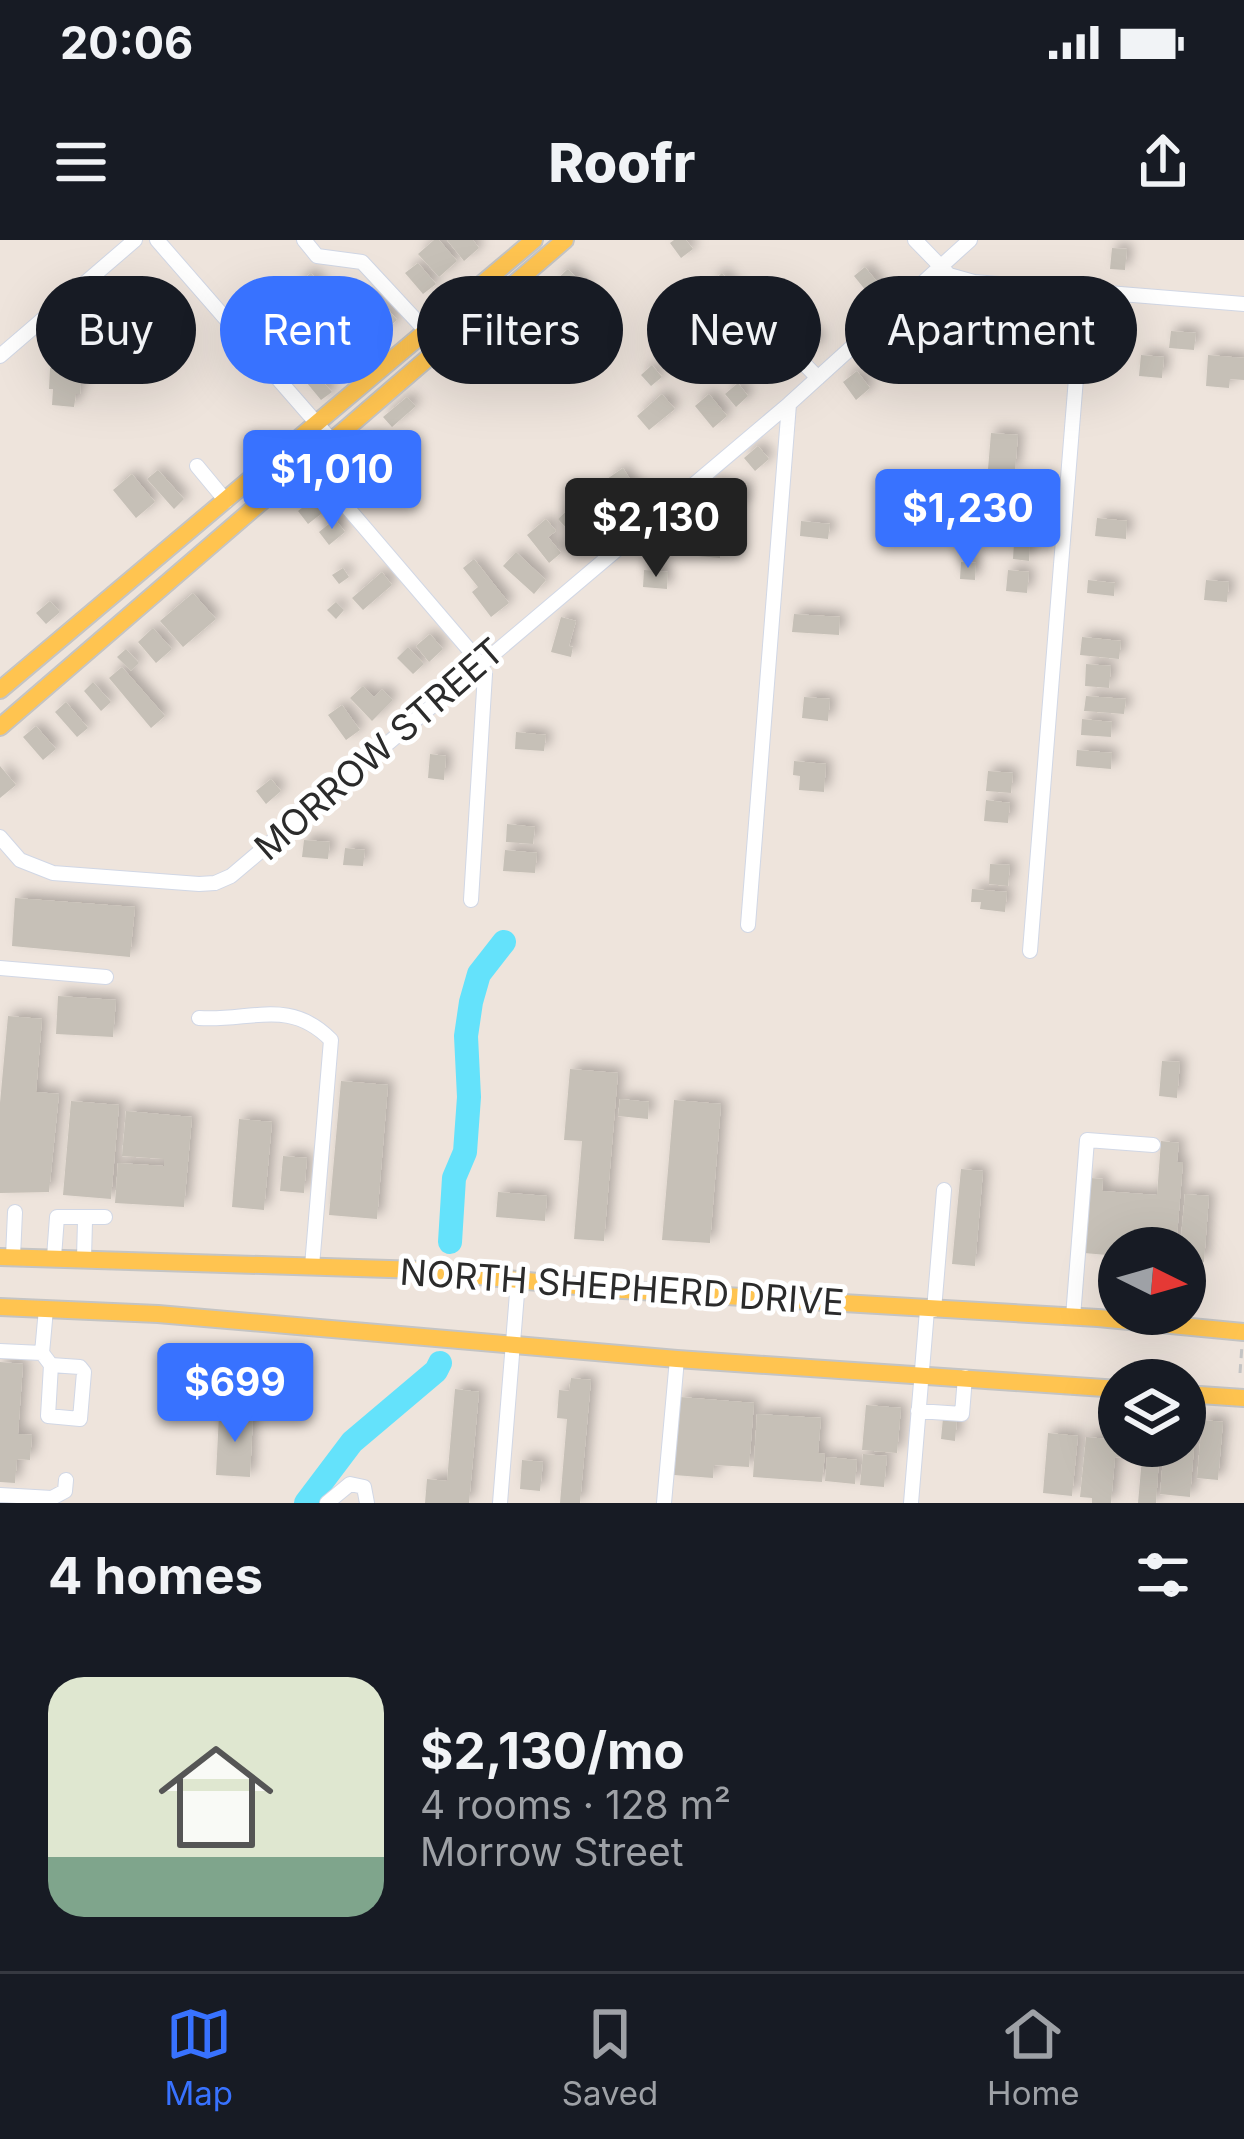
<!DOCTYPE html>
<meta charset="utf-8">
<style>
:root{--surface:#171b24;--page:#20242c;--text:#f1f3f6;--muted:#9ea1a6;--line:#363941;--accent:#3872ff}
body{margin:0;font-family:Inter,sans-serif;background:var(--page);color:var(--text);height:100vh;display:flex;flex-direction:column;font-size:45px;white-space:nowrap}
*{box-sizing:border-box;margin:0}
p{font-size:39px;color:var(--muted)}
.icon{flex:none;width:66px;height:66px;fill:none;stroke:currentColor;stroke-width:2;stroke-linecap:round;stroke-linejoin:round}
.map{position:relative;height:1263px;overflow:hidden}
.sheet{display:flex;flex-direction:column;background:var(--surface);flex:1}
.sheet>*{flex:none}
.guide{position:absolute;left:36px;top:36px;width:1173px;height:108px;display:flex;gap:24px}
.needle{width:78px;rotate:95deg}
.controls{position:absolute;left:1098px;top:987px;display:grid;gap:24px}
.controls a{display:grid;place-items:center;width:108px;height:108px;border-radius:50%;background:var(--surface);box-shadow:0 12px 48px #0002;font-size:60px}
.price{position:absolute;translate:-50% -102px;padding:0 27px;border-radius:12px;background:var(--accent);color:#fff;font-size:39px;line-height:78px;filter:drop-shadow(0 3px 6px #0008)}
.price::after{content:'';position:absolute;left:50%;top:72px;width:36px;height:27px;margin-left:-18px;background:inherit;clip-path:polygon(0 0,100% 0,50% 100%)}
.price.on{background:#222;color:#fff}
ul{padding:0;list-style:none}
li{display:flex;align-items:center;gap:36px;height:300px;padding:0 48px}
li+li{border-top:3px solid var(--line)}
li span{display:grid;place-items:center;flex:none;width:336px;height:240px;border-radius:36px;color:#555}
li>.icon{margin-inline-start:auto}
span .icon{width:144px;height:144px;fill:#fffc;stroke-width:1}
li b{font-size:51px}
h2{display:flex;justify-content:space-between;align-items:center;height:144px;padding:0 48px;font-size:51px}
.chip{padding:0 42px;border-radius:54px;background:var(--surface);box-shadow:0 12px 48px #0002;font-size:42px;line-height:108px}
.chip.on{background:var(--accent);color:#fff}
.status{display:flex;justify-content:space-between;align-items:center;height:84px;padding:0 60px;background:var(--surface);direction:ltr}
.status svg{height:33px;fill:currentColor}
header{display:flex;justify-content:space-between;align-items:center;height:156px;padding:0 48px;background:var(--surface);font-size:54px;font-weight:800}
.menu{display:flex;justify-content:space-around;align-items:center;height:168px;border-top:3px solid var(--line);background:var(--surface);font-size:33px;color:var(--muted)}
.menu a{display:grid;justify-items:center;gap:6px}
.menu .on{color:var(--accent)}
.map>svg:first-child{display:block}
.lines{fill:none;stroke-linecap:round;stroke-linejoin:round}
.river{stroke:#64e2fb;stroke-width:24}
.building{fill:#c6c0b7;filter:url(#shadow)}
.minor-casing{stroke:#d1d7e5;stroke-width:16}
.major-casing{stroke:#c4c4c4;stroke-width:20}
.path{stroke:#c4c4c4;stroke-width:3;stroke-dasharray:9 6;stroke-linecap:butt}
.minor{stroke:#fff;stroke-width:14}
.major{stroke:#ffc450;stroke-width:16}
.labels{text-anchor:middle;stroke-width:10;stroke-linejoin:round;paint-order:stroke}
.street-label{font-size:36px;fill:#2b2b2b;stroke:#fff}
</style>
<div class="status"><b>20:06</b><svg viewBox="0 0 49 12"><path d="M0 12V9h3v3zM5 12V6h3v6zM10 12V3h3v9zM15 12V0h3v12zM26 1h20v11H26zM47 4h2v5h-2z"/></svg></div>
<header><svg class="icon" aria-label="menu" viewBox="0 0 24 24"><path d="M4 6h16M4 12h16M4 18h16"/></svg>Roofr<svg class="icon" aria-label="share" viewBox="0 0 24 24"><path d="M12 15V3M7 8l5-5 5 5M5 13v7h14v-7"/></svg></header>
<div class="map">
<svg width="1244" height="1263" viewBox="0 0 1244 1263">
<defs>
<filter id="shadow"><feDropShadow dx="5.5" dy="-5.5" stdDeviation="6" flood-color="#0004"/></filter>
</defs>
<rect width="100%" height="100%" fill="#eee4dc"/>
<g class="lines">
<path class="river" d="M450,1002L454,938L465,912L469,857L466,796L471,762L479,734L504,702
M306,1263L352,1202L436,1131L440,1123"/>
</g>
<path class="building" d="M434,0H439L457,21L439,37L418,14Z
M447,0H473L479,8L464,21Z
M674,0H686L693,9L681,18L670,3Z
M1112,8L1127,9L1125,30L1110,29Z
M418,23L436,44L423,54L405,33Z
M865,27L882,48L871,57L854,36Z
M568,29L590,53L578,64L556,40Z
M311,33L333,60L319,72L296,45Z
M722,33L741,55L730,64L712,42Z
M547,50L569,75L554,88L532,63Z
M373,52L397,80L378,96L354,68Z
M285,66L296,79L271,99L261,85Z
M935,69L948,70L946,93L933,92Z
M749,74L770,99L760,108L739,83Z
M798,75L821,102L809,112L786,85Z
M956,79L971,80L969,105L954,103Z
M978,80L993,81L991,99L977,97Z
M1036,81L1061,83L1059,108L1034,106Z
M1012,84L1029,85L1027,107L1011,105Z
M1171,91L1196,93L1194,110L1169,108Z
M780,104L795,121L784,132L768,115Z
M318,114L334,133L323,142L332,152L321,160L302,137L314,127L309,122Z
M1141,115L1164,117L1162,138L1139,136Z
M1208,115L1244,118V140L1230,139L1229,148L1206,146Z
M56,119L78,121L77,130H82L80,154H76L74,167L52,165L53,149H49L50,128H55Z
M652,125L662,137L651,146L641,135Z
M857,131L870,148L856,160L843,142Z
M738,143L748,156L736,167L725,154Z
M662,154L675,169L649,190L637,176Z
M709,154L727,176L713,188L695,166Z
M407,157L416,166L392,187L383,177Z
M991,193L1018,195L1015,231L988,229Z
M375,197L393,221L381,230L362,206Z
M758,206L769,219L755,231L744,218Z
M623,228L639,253L628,261L622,251L617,254L607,239Z
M158,230L184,259L174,269L147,239Z
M132,234L155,262L136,278L113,250Z
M710,242L734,247L731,265L706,261Z
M738,244L747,245L745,267L736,266Z
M320,254L330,267L308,284L298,271Z
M577,261L595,280L576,298L558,279Z
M682,269L718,272L717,288L704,287L703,297L680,295Z
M1097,278L1127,281L1126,299L1095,296Z
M335,279L345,292L329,305L319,292Z
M546,279L556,291L548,297L561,313L549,323L527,295Z
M801,281L830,284L828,299L800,296Z
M700,300L721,302L720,318L698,316Z
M1014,302L1030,304L1029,321L1013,319Z
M516,312L546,340L534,354L503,326Z
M474,319L509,363L491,377L472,352L478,347L463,328Z
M961,322L976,323L975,340L960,339Z
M343,328L349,337L339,344L332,335Z
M644,330L668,332L667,349L643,347Z
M1008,330L1029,332L1027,353L1006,351Z
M382,332L392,345L363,370L352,358Z
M1088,340L1115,343L1114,356L1087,353Z
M1206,340L1229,342L1227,362L1204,360Z
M193,353L216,379L183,407L160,381Z
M50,361L60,372L46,384L36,373Z
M336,362L344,370L336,379L327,370Z
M794,374L840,377L839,395L792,392Z
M561,377L576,381L569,406L573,407L571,417L551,412Z
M153,388L172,409L156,423L138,402Z
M430,394L443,409L429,422L416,406Z
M1082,397L1121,401L1119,419L1080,415Z
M408,407L424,424L413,434L397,418Z
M126,409L139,423L131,431L117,417Z
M1086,424L1111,426L1109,448L1085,446Z
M122,427L165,476L151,488L109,438Z
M93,442L111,462L101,471L84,451Z
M363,446L374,457L382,449L393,460L372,481L350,458Z
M1086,456L1126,459L1124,474L1084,471Z
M804,457L830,459L828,481L802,478Z
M66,462L88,488L77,497L55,472Z
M342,465L360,490L346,500L328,475Z
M1082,479L1112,482L1111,497L1081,495Z
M36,486L56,509L43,520L23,497Z
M516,492L546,495L544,511L515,509Z
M1077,510L1112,513L1111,529L1076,526Z
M430,514L446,516L444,540L428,538Z
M794,521L826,524L824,552L799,550L800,536L793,535Z
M0,526L16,545L0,558Z
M988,531L1013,533L1011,553L986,551Z
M271,539L281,551L266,564L256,551Z
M986,560L1010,563L1008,583L984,581Z
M507,584L535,587L533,604L506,602Z
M304,600L330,602L328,619L302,617Z
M345,608L365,610L363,626L343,625Z
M505,610L537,613L535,633L503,631Z
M990,624L1010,625L1008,646L989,644Z
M972,649L1007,652L1005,672L980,669L981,662H971Z
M15,658L135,667L130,717L12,706Z
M58,756L116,760L113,797L56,794Z
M8,776L42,779L36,852L59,854L49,952L0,953V863Z
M1162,821L1180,822L1177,858L1159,856Z
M570,829L618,833L604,1001L574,999L582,901L564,900Z
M341,841L388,845L377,979L329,975Z
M620,859L649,862L648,879L618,876Z
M674,860L721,864L710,1003L662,1000Z
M71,861L119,865L111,959L63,955Z
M126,871L192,877L184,967L115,963L118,923L164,926V919L122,916Z
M239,879L272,882L264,970L232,967Z
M1161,901L1179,903L1177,922H1183L1176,1008H1119V1016L1084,1013L1090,938L1103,939L1102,951L1157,955Z
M283,916L307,918L304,953L280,951Z
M961,929L983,931L975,1026L952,1024Z
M498,952L547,956L545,981L496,977Z
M1185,954L1209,956L1204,1022L1185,1020V1008H1180Z
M0,1122L23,1124L18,1194L32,1195L30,1220L17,1219L15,1243L0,1242Z
M268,1124L303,1127L301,1155L266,1152Z
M571,1138L591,1140L580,1263H560L567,1179L557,1178L559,1150L569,1151Z
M455,1149L479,1152L469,1263H425L427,1239L447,1241Z
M680,1157L754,1163L749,1227L714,1225L713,1238L674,1235Z
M866,1165L901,1168L897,1213L862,1210Z
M219,1174L253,1175L250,1237L216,1235Z
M757,1174L821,1178L818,1213L825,1214L822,1242L753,1237Z
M943,1178L957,1179L955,1201L941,1199Z
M1202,1180L1223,1182L1218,1240L1197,1238Z
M1048,1193L1078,1196L1072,1256L1043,1253Z
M1185,1194L1195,1195L1190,1257L1160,1254L1164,1206H1185Z
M1086,1197L1119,1200V1206H1130L1129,1218L1115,1217L1111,1263H1092V1258L1080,1257Z
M863,1214L887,1216L884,1247L860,1245Z
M827,1217L857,1220L855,1244L825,1241Z
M1142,1218L1159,1219L1156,1263H1138Z
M522,1220L543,1222L540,1251L520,1249Z"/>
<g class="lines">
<defs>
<path id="minor" d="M157,0L333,202
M304,0L317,16L362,22L426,91
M915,0L949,35L974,42L1244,64
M745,63L818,138
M361,109L380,130
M0,116L135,0
M293,204L471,412L485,434L471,660
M197,226L226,261
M0,597L20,620L53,633L199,644L215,643L231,636L789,164L970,0
M748,685L789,164
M1030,711L1083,51
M0,728L106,737
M199,778C249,782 289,757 331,800L312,1026
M13,1017L15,972
M54,1017L57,977H88
M84,1018L85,981L88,977H105
M934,1070L944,950
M1073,1077L1087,900L1153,905
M0,1111L42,1113L46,1069
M42,1113L51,1125L48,1176L80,1179L84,1132L80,1127L51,1125
M918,1171L962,1174L965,1137
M0,1255L52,1258L65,1251L66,1240
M327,1263L350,1244L364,1247L367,1263
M500,1263L518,1041
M664,1263L677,1119
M911,1263L927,1070"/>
<path id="major" d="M0,450L534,0
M0,487L565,0
M0,1017L421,1030L606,1049L1098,1078L1244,1092
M0,1067L158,1074L677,1119L1119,1149
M1185,1154L1244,1158"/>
</defs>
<use href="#minor" class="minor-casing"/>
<use href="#major" class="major-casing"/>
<path class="path" d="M1240,1133L1242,1105"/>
<use href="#minor" class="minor"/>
<use href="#major" class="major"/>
</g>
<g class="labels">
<g class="street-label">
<text transform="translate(379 509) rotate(-41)" y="13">MORROW STREET</text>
<text transform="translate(622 1047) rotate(4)" y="13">NORTH SHEPHERD DRIVE</text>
</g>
</g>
</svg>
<div class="controls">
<a><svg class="needle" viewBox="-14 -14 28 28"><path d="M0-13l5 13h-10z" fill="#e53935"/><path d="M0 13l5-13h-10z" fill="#9ea1a6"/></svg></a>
<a><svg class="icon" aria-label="layers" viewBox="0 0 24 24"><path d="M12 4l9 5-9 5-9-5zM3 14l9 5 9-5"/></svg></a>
</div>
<b class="price" style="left:332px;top:292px">$1,010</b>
<b class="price" style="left:968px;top:331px">$1,230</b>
<b class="price on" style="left:656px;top:340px">$2,130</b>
<b class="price" style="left:235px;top:1205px">$699</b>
<div class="guide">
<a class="chip">Buy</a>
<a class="chip on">Rent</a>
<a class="chip">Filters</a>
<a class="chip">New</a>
<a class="chip">Apartment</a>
</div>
</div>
<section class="sheet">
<h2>4 homes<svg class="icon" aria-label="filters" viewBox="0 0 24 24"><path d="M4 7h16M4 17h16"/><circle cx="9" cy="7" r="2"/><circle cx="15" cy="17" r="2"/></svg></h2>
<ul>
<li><span style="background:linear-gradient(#dfe7d0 75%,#7fa58c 0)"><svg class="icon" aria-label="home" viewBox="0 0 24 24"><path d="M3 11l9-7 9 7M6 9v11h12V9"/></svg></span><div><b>$2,130/mo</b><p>4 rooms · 128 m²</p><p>Morrow Street</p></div></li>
</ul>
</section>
<nav class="menu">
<a class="on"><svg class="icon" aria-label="map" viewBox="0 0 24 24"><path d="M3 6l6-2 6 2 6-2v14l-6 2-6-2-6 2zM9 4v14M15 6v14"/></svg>Map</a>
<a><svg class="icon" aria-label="saved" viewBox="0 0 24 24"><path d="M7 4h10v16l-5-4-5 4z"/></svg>Saved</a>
<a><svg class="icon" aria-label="home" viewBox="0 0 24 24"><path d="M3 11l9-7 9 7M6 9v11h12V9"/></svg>Home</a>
</nav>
